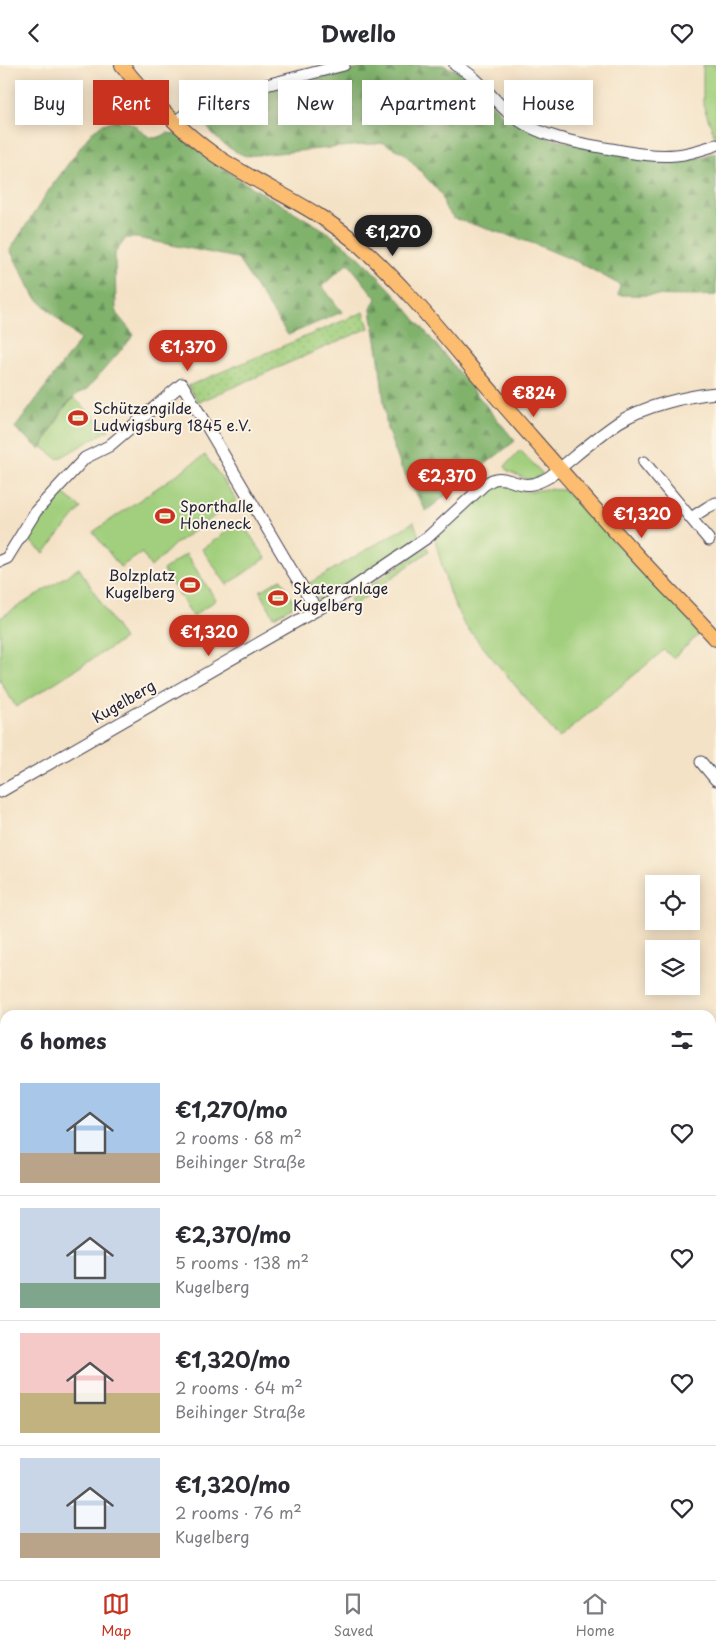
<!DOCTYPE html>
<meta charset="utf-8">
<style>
:root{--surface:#fff;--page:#f2f2f3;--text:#2b2b33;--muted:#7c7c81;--line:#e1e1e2;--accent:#c8321e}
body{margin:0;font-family:"Playpen Sans",sans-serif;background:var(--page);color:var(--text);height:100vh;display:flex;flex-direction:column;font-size:19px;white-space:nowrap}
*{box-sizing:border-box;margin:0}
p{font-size:16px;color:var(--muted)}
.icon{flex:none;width:28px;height:28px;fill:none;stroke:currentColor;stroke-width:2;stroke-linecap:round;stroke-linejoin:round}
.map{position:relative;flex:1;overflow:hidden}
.panel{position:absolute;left:0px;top:945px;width:716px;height:570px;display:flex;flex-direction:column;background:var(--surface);border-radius:15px 15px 0 0;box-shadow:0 2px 12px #0003}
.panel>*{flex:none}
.hud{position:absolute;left:15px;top:15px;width:686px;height:45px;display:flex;gap:10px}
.controls{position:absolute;left:645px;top:810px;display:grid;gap:10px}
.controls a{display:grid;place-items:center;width:55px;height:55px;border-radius:0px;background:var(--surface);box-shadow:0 2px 12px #0003;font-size:25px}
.price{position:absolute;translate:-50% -42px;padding:0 11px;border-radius:18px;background:var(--accent);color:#fff;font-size:16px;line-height:32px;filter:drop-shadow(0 1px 2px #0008)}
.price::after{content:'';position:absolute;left:50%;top:30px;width:15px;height:11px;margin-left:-8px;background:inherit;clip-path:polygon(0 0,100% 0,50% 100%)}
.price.active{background:#222;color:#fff}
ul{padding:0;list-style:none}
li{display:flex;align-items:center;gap:15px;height:125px;padding:0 20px}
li+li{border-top:1px solid var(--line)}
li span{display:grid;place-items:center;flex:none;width:140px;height:100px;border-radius:0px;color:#555}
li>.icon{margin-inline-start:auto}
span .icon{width:60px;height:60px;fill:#fffc;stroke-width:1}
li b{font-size:21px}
h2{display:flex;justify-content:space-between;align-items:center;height:60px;padding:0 20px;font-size:21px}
.chip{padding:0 18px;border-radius:0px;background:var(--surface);box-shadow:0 2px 12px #0003;font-size:18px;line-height:45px}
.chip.active{background:var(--accent);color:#fff}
header{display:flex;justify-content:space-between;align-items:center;height:65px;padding:0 20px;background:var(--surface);font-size:22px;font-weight:700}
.menu{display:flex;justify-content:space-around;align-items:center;height:70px;border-top:1px solid var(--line);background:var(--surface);font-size:14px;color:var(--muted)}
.menu a{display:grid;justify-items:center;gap:2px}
.menu .active{color:var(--accent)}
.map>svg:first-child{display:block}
.grass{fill:#a1cf7d;stroke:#62785c}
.forest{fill:url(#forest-firs);stroke:#516a54}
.park{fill:url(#park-tufts);stroke:#62785c}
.garden{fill:url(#garden-dots);stroke:#62785c}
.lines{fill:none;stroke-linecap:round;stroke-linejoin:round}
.minor-casing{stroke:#423f50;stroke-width:13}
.major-casing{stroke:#423f50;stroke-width:16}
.minor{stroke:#fff;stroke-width:11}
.major{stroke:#fcbd6f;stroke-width:14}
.labels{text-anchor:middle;stroke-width:4;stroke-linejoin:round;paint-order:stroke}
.poi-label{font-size:15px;fill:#22223b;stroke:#fcf5e5;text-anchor:start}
.street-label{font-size:15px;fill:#22223b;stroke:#fcf5e5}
</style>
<header><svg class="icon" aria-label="back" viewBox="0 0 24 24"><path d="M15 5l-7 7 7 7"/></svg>Dwello<svg class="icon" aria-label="heart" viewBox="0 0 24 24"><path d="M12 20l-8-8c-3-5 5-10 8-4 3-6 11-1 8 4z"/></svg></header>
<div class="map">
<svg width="716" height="1515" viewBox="0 0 716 1515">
<defs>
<pattern id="forest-firs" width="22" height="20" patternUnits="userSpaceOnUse" patternTransform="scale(1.25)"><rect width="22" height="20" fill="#80b26c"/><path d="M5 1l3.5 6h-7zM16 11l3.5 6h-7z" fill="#68905a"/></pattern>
<pattern id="park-tufts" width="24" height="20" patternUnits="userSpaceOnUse" patternTransform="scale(1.25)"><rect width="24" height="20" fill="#a1cf7d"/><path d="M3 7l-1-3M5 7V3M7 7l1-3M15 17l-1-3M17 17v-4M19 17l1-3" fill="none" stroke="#8ab16d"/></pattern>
<pattern id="garden-dots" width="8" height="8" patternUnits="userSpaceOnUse" patternTransform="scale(1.25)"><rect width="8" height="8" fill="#a1cf7d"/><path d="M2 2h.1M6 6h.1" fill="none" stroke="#8ab16d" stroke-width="1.8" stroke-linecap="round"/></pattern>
</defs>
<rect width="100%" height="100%" fill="#fcf5e5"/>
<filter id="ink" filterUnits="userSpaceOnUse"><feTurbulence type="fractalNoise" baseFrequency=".02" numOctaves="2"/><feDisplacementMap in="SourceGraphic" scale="10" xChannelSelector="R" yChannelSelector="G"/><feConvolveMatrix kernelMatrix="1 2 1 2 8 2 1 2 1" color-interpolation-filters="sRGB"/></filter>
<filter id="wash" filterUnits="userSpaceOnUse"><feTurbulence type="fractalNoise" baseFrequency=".0096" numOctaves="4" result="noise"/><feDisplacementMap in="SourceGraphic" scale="20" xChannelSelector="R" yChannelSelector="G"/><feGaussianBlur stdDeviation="1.12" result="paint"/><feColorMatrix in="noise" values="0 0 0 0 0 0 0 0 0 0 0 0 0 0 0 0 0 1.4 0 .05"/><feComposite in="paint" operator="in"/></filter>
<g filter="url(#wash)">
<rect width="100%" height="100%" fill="#f4e2c6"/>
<path class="grass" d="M703,0H716V72H715L703,40Z
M74,333L109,365L58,394L42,382L65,342Z
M520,385L543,409L531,416L508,406L505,401Z
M205,390L237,435L175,479L151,502L142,488L120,502L93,467Z
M501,419L528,427L545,424L564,425L701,568L673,593L664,585L559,673L463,558L449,527L435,475L485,425Z
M64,429L81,443L44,488L27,474Z
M241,457L266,493L227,520L202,484Z
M414,457L419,472L318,536L306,520Z
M427,482L429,486L353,541L350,534Z
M186,489L216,535L193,551L163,505Z
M79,503L124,574L16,642L0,616V553Z
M281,514L295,540L274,552L260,526Z
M0,1140L5,1142V1207H0Z"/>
<path class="forest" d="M375,0H443L468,11L500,48L551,74L663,96L698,93L716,87V230L696,231L618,230L620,220L580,198L535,179L453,153L445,143L442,130L404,88L383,78L246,91C229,85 209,71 204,54L209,45L225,36Z
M119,53C124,55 129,57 134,60C146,69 151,79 167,68L175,69L240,115L326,166L359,192L392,226L515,376L426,446L401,402L387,364L379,294L371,244L376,233L348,198L322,221L342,247L288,270L237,193L137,173H126L115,188L116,248L134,270L87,324L76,330L63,343L40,384L15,363L80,275L35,232L10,185L49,125L91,68L101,60Z"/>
<path class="park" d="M0,1211L5,1214V1510H289L293,1515H0Z"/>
<path class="garden" d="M364,247L369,263L199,337L188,321Z"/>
</g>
<g filter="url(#ink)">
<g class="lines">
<defs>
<path id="minor" d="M455,0C480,12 493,37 515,53C544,73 577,78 611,84C632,88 654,92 676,90C689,89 703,84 716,80
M176,56L191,45L223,31L344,0
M644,397L709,475
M691,453L708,442L716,438
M0,496L7,493L36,446L85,393L109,381L182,319L291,504L317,545
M701,697L716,715
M0,727L341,531L428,472L484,420C487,418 491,415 495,414C502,412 508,415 514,417C527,422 537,419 549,412C572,394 595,373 619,357C644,341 687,331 716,328
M711,1003L716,999
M711,1078L716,1077
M711,1099L716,1095
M711,1149L716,1156
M711,1174L716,1170
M711,1252L716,1247
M711,1342L716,1337
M711,1382L716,1387"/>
<path id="major" d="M122,0C144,29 185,69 215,90C262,122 317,143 360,181C412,227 454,284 500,336C544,386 588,437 633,486C660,516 689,544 716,574"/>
</defs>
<use href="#minor" class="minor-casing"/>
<use href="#major" class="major-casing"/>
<use href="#minor" class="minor"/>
<use href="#major" class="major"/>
</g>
</g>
<defs>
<symbol id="stadium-bare" viewBox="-9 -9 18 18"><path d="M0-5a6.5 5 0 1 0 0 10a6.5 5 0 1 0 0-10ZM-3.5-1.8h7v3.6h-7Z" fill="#c8321e" stroke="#fcf5e5" stroke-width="2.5" paint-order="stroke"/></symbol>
</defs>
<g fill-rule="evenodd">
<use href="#stadium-bare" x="64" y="339" width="28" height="28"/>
<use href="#stadium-bare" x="151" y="437" width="28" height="28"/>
<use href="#stadium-bare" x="176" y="506" width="28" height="28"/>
<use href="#stadium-bare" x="264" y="519" width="28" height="28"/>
</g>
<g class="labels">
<g class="poi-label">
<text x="93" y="349">Schützengilde<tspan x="93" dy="17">Ludwigsburg 1845 e.V.</tspan></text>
<text x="180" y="447">Sporthalle<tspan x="180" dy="17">Hoheneck</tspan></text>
<text x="175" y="516" text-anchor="end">Bolzplatz<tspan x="175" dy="17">Kugelberg</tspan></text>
<text x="293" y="529">Skateranlage<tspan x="293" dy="17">Kugelberg</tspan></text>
</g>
<g class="street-label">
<text transform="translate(124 637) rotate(-30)" y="5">Kugelberg</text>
</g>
</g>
</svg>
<div class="controls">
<a><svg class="icon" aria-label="locate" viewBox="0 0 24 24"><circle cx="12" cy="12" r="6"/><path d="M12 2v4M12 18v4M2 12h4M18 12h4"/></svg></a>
<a><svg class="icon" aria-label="layers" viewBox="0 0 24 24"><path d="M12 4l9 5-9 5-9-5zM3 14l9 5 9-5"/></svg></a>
</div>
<b class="price active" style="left:393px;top:192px">€1,270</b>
<b class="price" style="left:188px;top:307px">€1,370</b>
<b class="price" style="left:534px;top:353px">€824</b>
<b class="price" style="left:447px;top:436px">€2,370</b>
<b class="price" style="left:642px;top:474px">€1,320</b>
<b class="price" style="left:209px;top:592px">€1,320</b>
<div class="hud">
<a class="chip">Buy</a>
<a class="chip active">Rent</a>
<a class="chip">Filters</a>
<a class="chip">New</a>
<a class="chip">Apartment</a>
<a class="chip">House</a>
</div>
<section class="panel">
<h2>6 homes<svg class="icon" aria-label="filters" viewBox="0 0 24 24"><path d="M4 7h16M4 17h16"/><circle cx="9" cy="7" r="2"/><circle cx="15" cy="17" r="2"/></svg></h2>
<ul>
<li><span style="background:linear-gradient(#a9c7e8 70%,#b9a48a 0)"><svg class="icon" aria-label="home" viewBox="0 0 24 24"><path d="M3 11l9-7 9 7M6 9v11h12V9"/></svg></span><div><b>€1,270/mo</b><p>2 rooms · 68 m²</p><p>Beihinger Straße</p></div><svg class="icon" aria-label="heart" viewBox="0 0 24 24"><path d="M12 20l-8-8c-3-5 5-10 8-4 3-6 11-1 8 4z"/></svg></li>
<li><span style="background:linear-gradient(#c9d6e8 75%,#7fa58c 0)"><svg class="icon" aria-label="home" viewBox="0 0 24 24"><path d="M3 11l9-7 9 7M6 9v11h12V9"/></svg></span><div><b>€2,370/mo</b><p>5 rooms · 138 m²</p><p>Kugelberg</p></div><svg class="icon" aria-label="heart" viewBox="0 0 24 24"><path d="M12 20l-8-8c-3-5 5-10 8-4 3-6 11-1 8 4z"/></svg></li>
<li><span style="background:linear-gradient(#f6c9c9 60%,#c2b280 0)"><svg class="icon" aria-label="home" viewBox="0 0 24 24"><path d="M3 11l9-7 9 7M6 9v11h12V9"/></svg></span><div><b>€1,320/mo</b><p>2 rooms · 64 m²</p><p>Beihinger Straße</p></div><svg class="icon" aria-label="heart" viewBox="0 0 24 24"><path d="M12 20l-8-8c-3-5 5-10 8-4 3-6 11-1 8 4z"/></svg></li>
<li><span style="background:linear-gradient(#c9d6e8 75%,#b9a48a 0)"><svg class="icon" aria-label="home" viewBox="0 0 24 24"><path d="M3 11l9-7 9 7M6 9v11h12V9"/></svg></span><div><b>€1,320/mo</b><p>2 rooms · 76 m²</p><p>Kugelberg</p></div><svg class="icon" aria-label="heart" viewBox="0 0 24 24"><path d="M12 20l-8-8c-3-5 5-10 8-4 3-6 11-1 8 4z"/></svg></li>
</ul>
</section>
</div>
<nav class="menu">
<a class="active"><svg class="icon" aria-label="map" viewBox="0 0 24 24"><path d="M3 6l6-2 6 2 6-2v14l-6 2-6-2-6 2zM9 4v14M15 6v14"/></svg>Map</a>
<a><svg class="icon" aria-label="saved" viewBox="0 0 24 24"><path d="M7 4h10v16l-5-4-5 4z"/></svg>Saved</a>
<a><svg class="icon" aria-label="home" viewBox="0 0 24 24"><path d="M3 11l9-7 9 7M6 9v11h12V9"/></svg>Home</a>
</nav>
